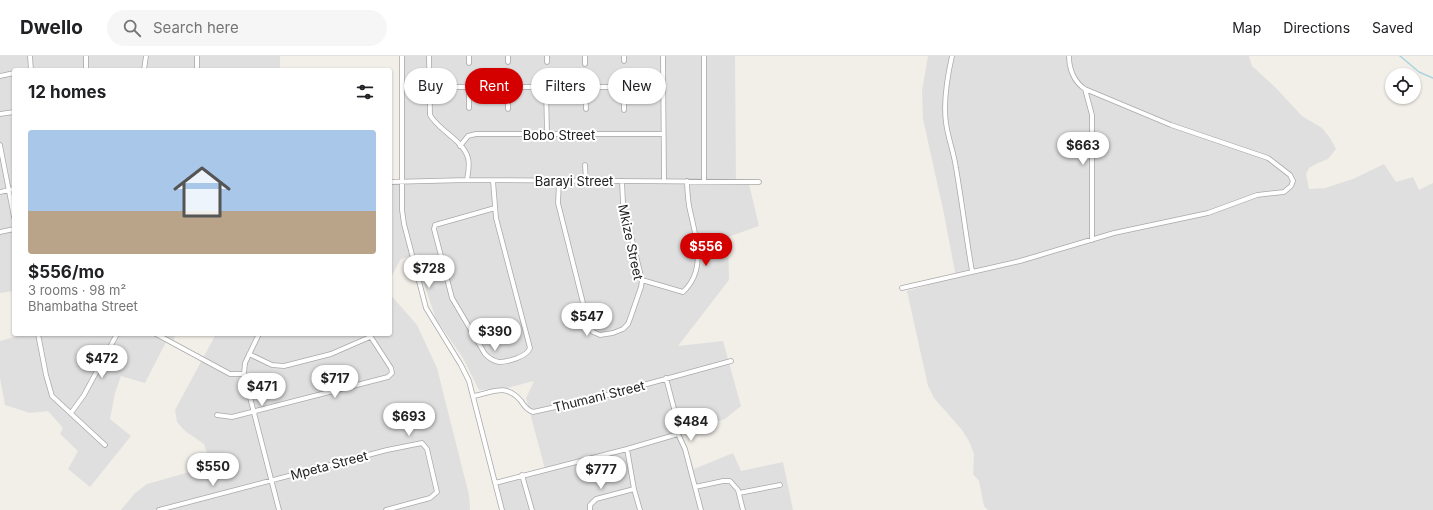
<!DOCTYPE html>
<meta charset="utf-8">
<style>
:root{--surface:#fff;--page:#f6f6f6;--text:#202124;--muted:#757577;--line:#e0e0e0;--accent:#d40000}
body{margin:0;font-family:Inter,sans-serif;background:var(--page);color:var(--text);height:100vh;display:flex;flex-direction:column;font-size:15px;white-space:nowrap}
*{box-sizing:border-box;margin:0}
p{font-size:13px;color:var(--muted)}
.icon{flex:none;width:22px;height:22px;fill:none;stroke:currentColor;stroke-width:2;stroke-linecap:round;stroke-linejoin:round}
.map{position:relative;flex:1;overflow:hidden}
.panel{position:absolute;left:12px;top:12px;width:380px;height:268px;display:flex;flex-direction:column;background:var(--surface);border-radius:4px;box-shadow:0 1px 3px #0004}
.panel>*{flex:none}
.guide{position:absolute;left:404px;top:12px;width:380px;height:36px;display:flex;gap:8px}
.controls{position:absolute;left:1385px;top:12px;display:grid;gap:8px}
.controls a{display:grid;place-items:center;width:36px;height:36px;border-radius:50%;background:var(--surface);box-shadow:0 1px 3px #0004;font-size:20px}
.price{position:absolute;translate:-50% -34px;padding:0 9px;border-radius:14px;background:#fff;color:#222;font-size:13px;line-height:26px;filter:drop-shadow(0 1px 2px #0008)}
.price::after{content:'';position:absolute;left:50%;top:24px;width:12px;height:9px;margin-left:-6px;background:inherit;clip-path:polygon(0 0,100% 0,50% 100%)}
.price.on{background:var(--accent);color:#fff}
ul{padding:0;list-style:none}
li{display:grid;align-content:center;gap:8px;height:212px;padding:0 16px}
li+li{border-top:1px solid var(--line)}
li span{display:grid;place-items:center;height:124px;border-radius:4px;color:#555}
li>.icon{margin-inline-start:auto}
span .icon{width:72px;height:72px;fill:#fffc;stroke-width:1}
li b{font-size:17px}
h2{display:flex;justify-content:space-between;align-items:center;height:48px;padding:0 16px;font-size:17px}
.chip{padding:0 14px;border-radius:18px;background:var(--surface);box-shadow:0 1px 3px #0004;font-size:14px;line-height:36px}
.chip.on{background:var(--accent);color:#fff}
header{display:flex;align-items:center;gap:24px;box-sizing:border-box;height:56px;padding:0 20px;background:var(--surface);border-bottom:1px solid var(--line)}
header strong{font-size:19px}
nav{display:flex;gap:22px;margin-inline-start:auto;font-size:14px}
.search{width:280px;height:36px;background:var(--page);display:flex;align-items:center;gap:10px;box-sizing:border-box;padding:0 14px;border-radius:22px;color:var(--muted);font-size:15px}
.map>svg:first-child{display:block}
.residential{fill:#e0dfdf}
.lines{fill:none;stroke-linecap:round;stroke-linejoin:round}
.stream{stroke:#aad3df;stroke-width:1.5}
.minor-casing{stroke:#a9a9a9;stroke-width:5.5}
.minor{stroke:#fff;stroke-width:4}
.labels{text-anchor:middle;stroke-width:4;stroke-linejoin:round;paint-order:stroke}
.street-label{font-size:13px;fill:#222;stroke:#fff}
</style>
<header>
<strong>Dwello</strong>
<div class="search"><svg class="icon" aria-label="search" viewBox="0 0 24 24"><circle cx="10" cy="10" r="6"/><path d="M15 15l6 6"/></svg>Search here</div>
<nav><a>Map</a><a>Directions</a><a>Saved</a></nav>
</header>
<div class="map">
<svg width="1433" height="454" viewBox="0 0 1433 454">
<rect width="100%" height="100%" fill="#f2efe9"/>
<path class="residential" d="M0,0H280V14H14V235L0,237Z
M402,0H735L736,126L749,128L759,170L728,181L729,224L678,290L723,285L741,350L725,363L682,376L694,413L733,397L741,415L783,406L793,454H502L495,427L545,413L526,342L534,325L503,333L479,334L463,302L436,263L422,222L417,198L401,203L392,219L390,218V126H402Z
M928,0H1249L1252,10L1275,31L1302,60L1322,72L1330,82L1336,93L1328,103L1318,107L1309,112L1306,118L1309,133L1325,132L1353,123L1384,108L1396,126L1413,121L1419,134L1433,127V454H988L984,450L979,425L973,418L974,398L970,387L962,374L934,342L928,330L907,235L956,221L944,158L923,63L922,35Z
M390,238L417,269L437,312L469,439L470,454H121L135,437L147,428L211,410L204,388L185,375L177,366L175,354L216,278H390Z
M25,278H176L172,287L167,284L145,327L121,320L115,337L110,363L131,380L90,431L68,413L78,395L60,378L63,372L48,355L30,357L5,349L0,322V285Z"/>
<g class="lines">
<path class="stream" d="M1400,0L1419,16L1433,22"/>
<defs>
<path id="minor" d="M30,0L31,14
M402,0V154L404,168L426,252L461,309L469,325L502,454
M429,0L430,59C439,75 463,84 468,102C470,109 468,117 467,124
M469,0V7
M508,0V6
M547,0V6
M585,0V8
M624,0V5
M663,0L664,125
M704,0V125
M952,0C947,22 943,45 946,67C948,82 954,97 956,112C962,146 966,181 972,215
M86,14V0
M144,14L146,0
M197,14V0
M0,20L14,17
M429,31H663
M546,31L547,78
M585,31L586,53
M624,32V54
M1085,33L1092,59V184
M469,52V31
M508,53V31
M0,58L14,56
M0,89L14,161
M460,90L468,80L476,78H663
M585,109L586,125
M493,125L496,162L530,292C527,301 507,306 499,306C493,305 489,302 485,298L452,242L434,173L435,169L495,152
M390,126L467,124L759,126
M559,126L558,147L588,267L593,276L600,279L613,277L623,273L628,268L631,260L641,231L642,224L640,216L623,147L622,125
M0,136L14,133
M0,176L14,173
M642,224L683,236C708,213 695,179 689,150C688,142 687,134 687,125
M902,232L1020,205L1114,177L1208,157L1257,139L1284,136L1291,130L1293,125L1290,119L1268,102L1171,69L1085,33C1074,26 1069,13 1069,0
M38,278L46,319L52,340L105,389
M156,278L230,318H244
M259,278L245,307L244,318L279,454
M249,298L272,309L284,310L331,298L370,281
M666,322L677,364L678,378L685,393L701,454
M474,340C493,336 506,327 521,345C524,350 527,354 533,356L596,342L731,305
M71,357L84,339L117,278
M217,359L232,361L388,321L392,317L391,312L369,278
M627,393L634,433L640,454
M522,419L532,454
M495,427L627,393L678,378
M695,431L723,425H730L738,434L743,454
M739,437L780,429
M159,454L387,394L422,387L427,393L437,436L430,442L386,454
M590,454V449L596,443L634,433"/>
</defs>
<use href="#minor" class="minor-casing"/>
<use href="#minor" class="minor"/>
</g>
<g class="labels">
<g class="street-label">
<text x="559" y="84">Bobo Street</text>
<text x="574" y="130">Barayi Street</text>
<text transform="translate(631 186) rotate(78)" y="5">Mkize Street</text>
<text transform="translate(599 340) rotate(-14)" y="5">Thumani Street</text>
<text transform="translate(329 409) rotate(-15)" y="5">Mpeta Street</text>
</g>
</g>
</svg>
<div class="controls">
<a><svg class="icon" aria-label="locate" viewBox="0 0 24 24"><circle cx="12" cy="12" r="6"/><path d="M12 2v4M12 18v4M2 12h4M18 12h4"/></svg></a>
</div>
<b class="price" style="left:1083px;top:110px">$663</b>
<b class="price on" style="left:706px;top:211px">$556</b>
<b class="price" style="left:429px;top:233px">$728</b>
<b class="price" style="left:587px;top:281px">$547</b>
<b class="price" style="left:495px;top:296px">$390</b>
<b class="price" style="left:102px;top:323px">$472</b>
<b class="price" style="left:335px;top:343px">$717</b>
<b class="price" style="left:262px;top:351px">$471</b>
<b class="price" style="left:409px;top:381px">$693</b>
<b class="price" style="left:691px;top:386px">$484</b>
<b class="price" style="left:213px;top:431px">$550</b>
<b class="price" style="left:601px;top:434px">$777</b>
<div class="guide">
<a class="chip">Buy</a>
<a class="chip on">Rent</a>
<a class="chip">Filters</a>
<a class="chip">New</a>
</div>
<section class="panel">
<h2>12 homes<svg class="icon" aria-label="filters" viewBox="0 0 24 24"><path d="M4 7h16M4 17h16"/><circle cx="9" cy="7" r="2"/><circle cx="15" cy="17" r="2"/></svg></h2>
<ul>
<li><span style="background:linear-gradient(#a9c7e8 65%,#b9a48a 0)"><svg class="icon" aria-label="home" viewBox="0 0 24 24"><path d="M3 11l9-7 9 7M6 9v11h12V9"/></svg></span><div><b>$556/mo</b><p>3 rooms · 98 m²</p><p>Bhambatha Street</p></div></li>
</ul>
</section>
</div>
